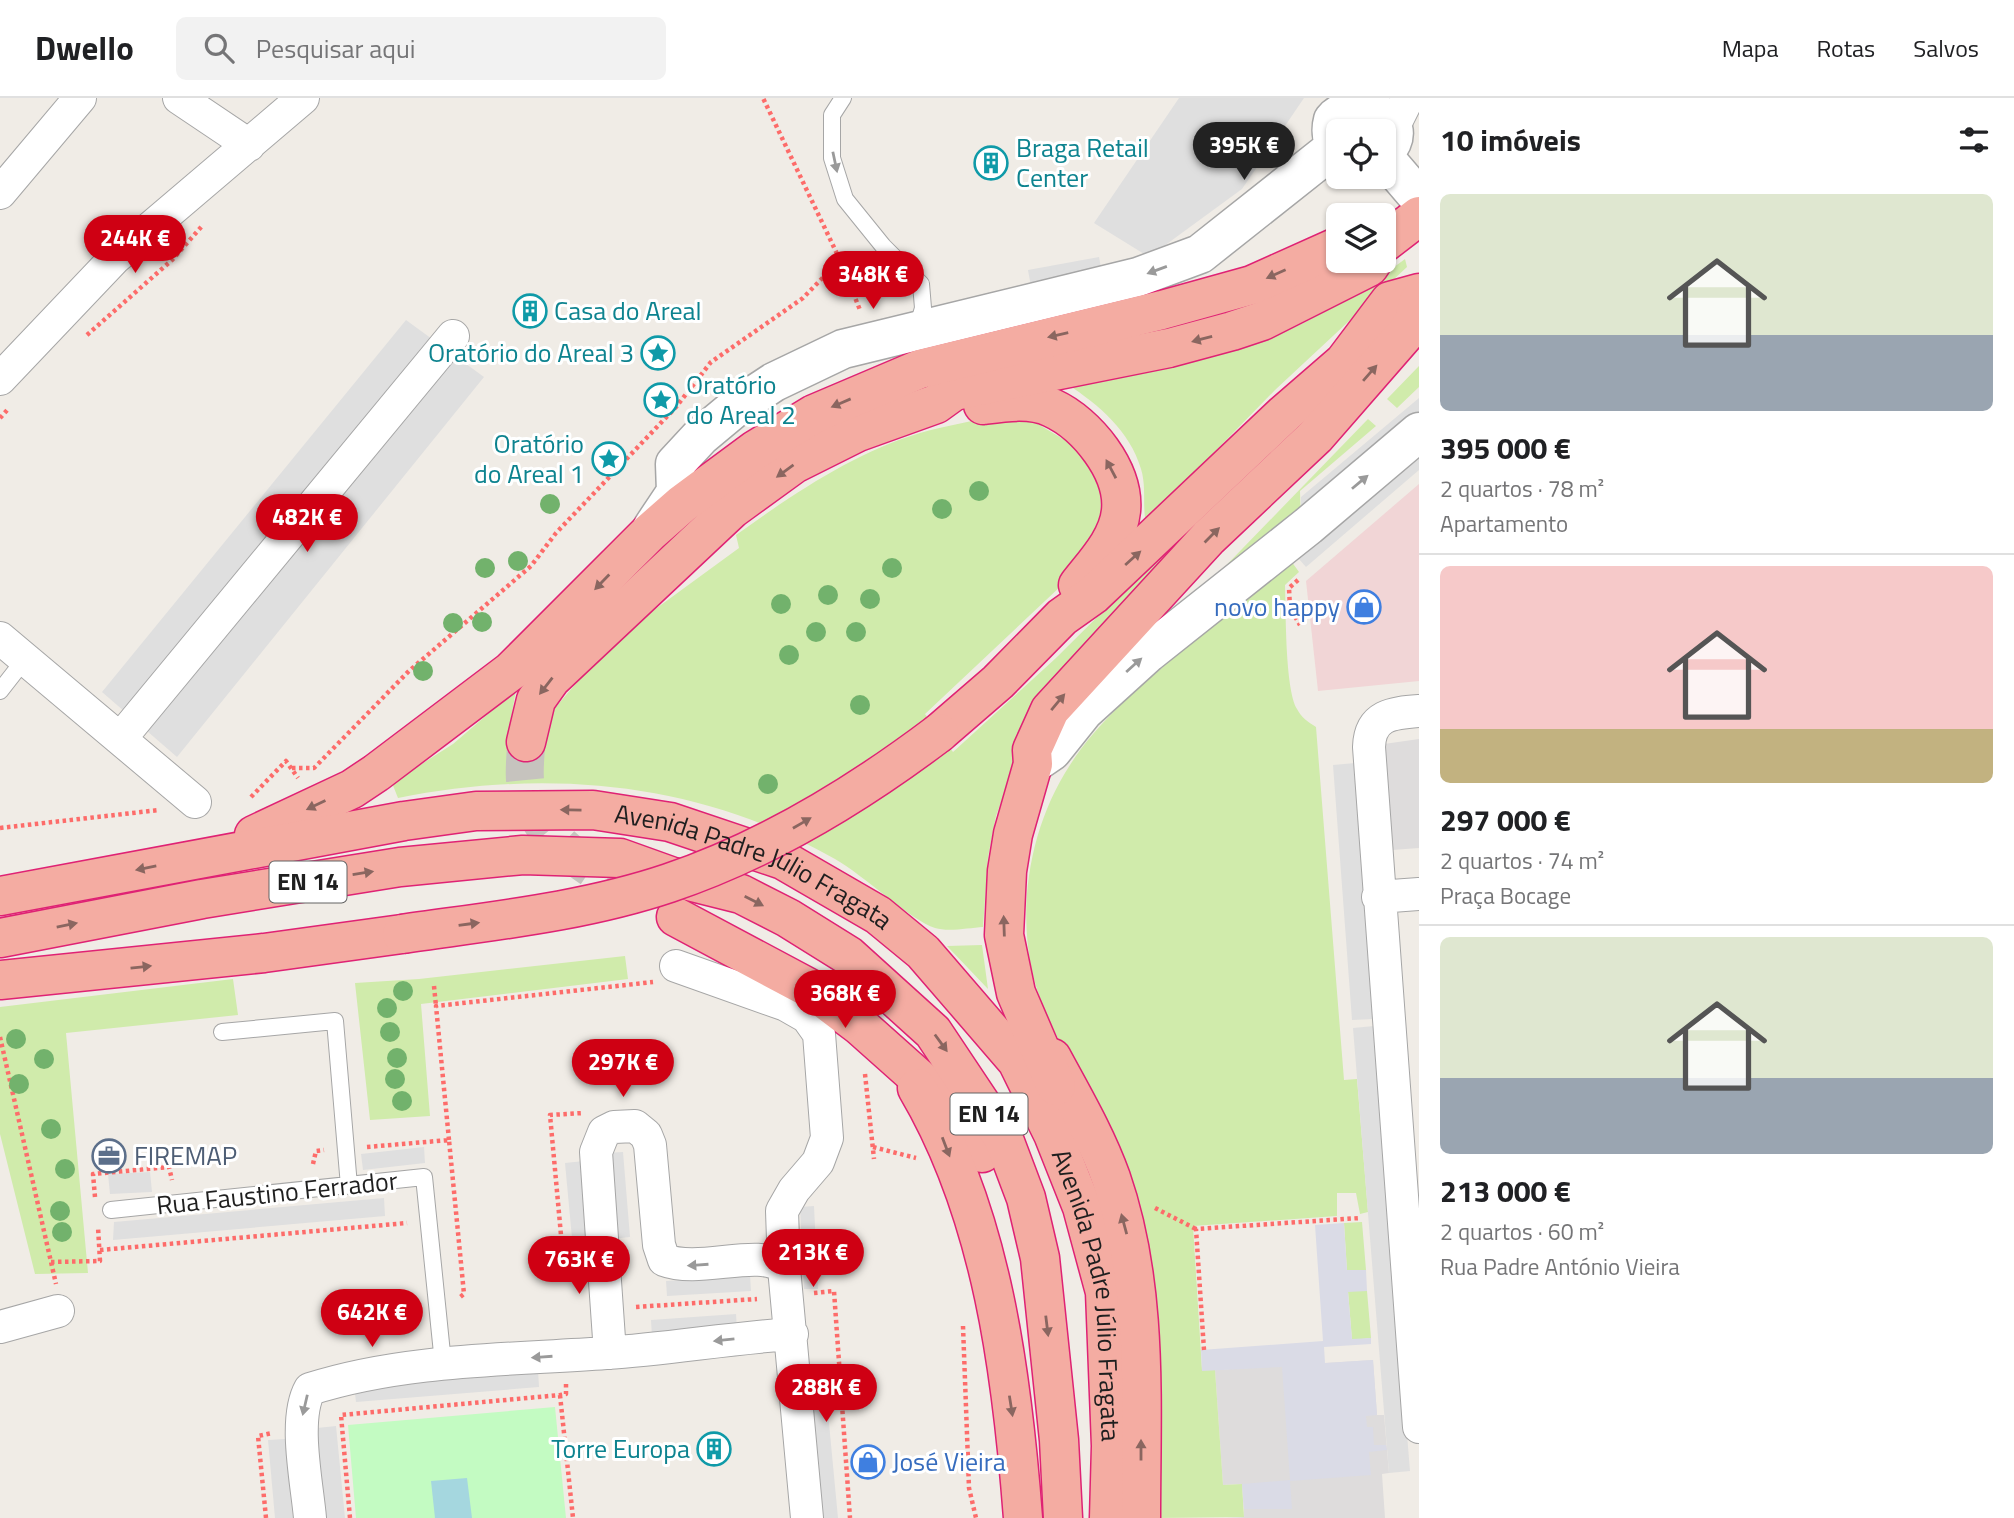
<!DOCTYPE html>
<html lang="pt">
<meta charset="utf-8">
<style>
:root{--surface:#fff;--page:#f2f2f2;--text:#202124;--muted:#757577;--line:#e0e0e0;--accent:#cf0013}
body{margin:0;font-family:"Titillium Web",sans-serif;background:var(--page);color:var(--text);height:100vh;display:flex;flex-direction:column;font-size:26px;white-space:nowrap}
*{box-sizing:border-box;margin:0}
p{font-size:23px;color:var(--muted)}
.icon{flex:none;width:38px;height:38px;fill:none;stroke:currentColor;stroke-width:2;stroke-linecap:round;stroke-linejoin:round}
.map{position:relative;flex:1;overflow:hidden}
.side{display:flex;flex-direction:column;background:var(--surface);width:595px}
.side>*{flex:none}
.tools{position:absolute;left:1326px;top:21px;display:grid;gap:14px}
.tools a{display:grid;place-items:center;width:70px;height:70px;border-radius:10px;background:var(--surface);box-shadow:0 2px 5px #0004;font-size:35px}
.price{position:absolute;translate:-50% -60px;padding:0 16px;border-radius:24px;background:var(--accent);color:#fff;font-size:23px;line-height:46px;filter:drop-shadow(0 2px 4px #0008)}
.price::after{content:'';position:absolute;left:50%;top:42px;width:21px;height:16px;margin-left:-10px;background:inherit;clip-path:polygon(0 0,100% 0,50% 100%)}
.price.active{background:#222;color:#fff}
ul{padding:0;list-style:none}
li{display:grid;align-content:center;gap:14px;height:371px;padding:0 21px}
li+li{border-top:2px solid var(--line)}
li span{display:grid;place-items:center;height:217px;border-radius:10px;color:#555}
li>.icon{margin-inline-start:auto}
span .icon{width:126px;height:126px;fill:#fffc;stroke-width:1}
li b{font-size:30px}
h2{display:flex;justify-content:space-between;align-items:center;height:84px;padding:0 21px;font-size:30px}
header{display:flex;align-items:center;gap:42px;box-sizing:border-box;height:98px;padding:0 35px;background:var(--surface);border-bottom:2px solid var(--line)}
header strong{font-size:33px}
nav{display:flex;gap:38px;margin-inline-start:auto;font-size:24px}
.search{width:490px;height:63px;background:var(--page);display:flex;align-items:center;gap:18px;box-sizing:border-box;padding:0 24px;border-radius:10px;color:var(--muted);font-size:26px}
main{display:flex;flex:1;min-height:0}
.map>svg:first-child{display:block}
.residential{fill:#dedcdc}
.commercial{fill:#f1d5d6}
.grass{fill:#d0ebab}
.park{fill:#c3fbc2}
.parking{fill:#dfdfdf}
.plaza{fill:#dadbe6}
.water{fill:#a5d7df}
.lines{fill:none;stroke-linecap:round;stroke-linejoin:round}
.trunk-tunnel{stroke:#c6c3be;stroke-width:38;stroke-dasharray:38 19;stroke-linecap:butt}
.service-casing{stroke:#a6a6a6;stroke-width:18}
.minor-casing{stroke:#a6a6a6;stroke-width:34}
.tertiary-casing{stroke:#a6a6a6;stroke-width:41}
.trunk-casing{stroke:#df2274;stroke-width:41}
.path{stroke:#fd6c6a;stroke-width:4.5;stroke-dasharray:3.5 3.5;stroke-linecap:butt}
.service{stroke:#fff;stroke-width:16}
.minor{stroke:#fff;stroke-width:32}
.tertiary{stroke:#fff;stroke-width:38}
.trunk{stroke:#f4aca2;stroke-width:38}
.trunk-bridge-casing{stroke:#df2274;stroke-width:41;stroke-linecap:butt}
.trunk-bridge{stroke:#f4aca2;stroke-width:38}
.tree{fill:#72b26c}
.oneway{fill:#9a9a9a}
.oneway2{fill:#8a6660}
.labels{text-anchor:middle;stroke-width:6;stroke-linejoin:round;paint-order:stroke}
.shield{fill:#fff;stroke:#626262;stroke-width:2}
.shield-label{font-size:24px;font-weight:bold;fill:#1f1f1f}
.culture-label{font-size:26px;fill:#0d838f;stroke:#fff;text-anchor:start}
.shop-label{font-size:26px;fill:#366cbe;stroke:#fff;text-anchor:end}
.street-label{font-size:26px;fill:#1f1f1f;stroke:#fff}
.service-label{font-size:26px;fill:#4e5e75;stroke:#fff;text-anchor:start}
</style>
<header>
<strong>Dwello</strong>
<div class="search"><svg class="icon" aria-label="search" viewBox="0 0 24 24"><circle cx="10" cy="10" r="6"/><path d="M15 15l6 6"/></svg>Pesquisar aqui</div>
<nav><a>Mapa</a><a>Rotas</a><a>Salvos</a></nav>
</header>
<main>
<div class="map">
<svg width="1419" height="1420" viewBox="0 0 1419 1420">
<rect width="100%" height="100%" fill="#f0ece6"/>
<path class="residential" d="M1419,641V750L1392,752L1384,646Z
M1373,1262L1377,1317H1384L1387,1352L1389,1375L1382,1376L1385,1420H1225L1244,1419V1411L1242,1386L1223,1387L1215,1272Z"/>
<path class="commercial" d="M1419,386V583L1318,593L1306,483Z"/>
<path class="grass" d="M1405,161L1407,169L1275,292L1158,412L1145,420C1143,404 1146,387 1141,371C1130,333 1099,307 1067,286C1129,274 1196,266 1256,245C1309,227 1360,194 1405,161Z
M1419,268V289L1397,310L1387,301Z
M994,318L1031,322L1075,348L1100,384L1102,428L1062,487L925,616L953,654L1056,560L1230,387L1015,665L996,718L988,759L983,829C969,830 948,834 935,830C912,823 862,776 835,761C700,684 549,670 398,700L392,685L453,646L516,592L506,649L526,644L613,542L739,450L736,437C792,397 853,355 920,335C944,328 969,324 994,318Z
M1368,321L1376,328L1300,393L1301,426L1152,544Z
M1289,460L1299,474L1285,487C1286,513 1285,590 1297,611C1301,619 1308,624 1316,629L1344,982L1357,981L1368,1114L1360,1116L1356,1095H1337V1118L1193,1128L1202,1272H1215L1223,1387L1242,1386L1244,1419L1155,1420L1082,986C1065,953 1044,918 1034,881C1016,810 1030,728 1070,667C1097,624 1139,590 1177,557C1214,525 1251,492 1289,460Z
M982,847L988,891L947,848Z
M625,858L628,881L421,906L430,1018L370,1022L355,885L419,881Z
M233,881L238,917L66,935L88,1175L35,1176L0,1036V909Z
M1362,1124L1366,1172L1347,1173L1344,1125Z
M1348,1193H1367L1371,1240L1352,1242Z"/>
<path class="park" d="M555,1309L566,1420H356L348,1327Z"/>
<path class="parking" d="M1179,0H1304L1242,91L1149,159L1094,125Z
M1099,159L1103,180L1032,194L1028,172Z
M406,222L484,279L177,659L102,594Z
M1419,300V326L1301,426V399Z
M1419,342V372L1306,469L1290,451Z
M1355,665L1374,921L1352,922L1333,667Z
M1374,928L1410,1373L1389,1375L1353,930Z
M424,1049L425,1065L363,1072L361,1056Z
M623,1054L630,1139L612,1141L604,1055Z
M584,1063L591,1149L573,1151L565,1065Z
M150,1074L152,1094L110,1096L108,1076Z
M384,1100L385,1118L113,1142L114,1124Z
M814,1108L818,1191H804L800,1109Z
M750,1177L751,1193L667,1198L666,1183Z
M736,1216L737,1232L652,1239L651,1222Z
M538,1272L539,1289L356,1304L354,1287Z
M825,1283L838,1420H821L809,1284Z
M336,1328L345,1420H325L317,1330Z
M285,1341L293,1420H275L268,1342Z"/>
<path class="plaza" d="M1344,1125L1347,1172H1366L1367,1193L1348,1194L1352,1241L1371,1240V1246L1324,1249L1325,1265L1373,1262L1377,1317L1366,1318L1367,1329H1373L1374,1347H1386L1387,1352L1369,1354L1371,1377L1290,1383L1292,1411H1244L1242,1386L1290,1382L1282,1269L1202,1273L1201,1252L1323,1243L1315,1127Z"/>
<path class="water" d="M467,1380L472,1420H435L431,1383Z"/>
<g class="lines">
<path class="trunk-tunnel" d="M526,644C526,658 523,675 526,688C539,750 605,778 654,807"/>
<defs>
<path id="service" d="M843,0L832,17V60L845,101L883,148L921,186L923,210L917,231
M0,593L25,561
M222,934L335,923L349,1088
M111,1112L424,1079L443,1265"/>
<path id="minor" d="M179,0L249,47
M1394,28L1408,0
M0,95L80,0
M0,281L115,160L303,0
M0,540L195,704
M1419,613C1392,615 1370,617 1369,649L1419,1329
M120,641L453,238
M1378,799L1419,796
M676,868L786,907L807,919L819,936L827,1040L818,1064L794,1092L782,1113L784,1170L807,1420
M0,1229L58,1213
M610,1255L596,1054L604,1034L614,1029L635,1028L646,1037L650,1047L659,1147L664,1162C701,1176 759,1149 784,1170
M310,1420C307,1385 293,1321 310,1291C404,1261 508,1262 606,1255C668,1251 730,1240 792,1236"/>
<path id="tertiary" d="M1339,53C1332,44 1330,33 1333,22C1350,0 1419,16 1384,56
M1384,59L1419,100
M652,430L676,394L675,366L700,339L736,309L774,284L843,251L1138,179L1200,156L1335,49
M1033,666L1052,653L1084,613L1148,555L1308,428L1419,334"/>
<g id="trunk">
<path d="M1384,145L1419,118"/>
<path d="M983,307C1005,304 1031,300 1052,310C1087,326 1125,373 1121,413C1118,442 1095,465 1078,487"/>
<path d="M939,635L998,584L1062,519L1093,497L1284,316L1344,264L1390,203L1419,195"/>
<path d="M526,644L536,602L551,581L732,411L794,366L858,334L936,306L954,293L1169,250L1232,233L1262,223L1369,169L1373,163"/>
<path d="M254,737L352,691L376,675L511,573L649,435L682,406L755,352L814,316L920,271L1162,212L1252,187L1339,148"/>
<path id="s1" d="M0,798L404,723L476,713L593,712L670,724L783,762L878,817L923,854L1017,963L1053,1036L1082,1109L1105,1194L1111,1348L1109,1420"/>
<path d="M676,819L811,891L860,928L970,1026L982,1055"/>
<path d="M0,840L202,801L400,769L523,757L620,760L673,779L741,796L788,820L849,858L933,934L1003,1039L1026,1100L1040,1160L1059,1342L1063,1420"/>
<path d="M0,882L264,855L402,836"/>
<path d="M1052,960C1073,999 1096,1038 1111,1080C1149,1189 1141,1306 1141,1420"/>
<path d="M1056,988L1016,895L1004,837L1007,773L1013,736L1033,666L1032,652L1050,612L1209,439L1316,338L1412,228L1419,203"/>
<path d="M917,990C992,1117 1012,1275 1023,1420"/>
</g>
</defs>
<use href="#service" class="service-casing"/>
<use href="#minor" class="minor-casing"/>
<use href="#tertiary" class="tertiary-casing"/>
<use href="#trunk" class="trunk-casing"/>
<path class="path" d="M840,162L860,212
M87,237L172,162L202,128
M0,320L9,310
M1298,482L1289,490L1290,510L1300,527
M292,670H314L409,573L531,468L556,435L676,309L711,264L803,200L840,162L763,0
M251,699L286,663L298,680
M0,730L159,712
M434,888L436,908
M0,939L56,1186
M865,976L874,1061
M449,1042L436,908L653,884
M367,1049L449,1042L464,1196L459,1200
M873,1049L916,1060
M313,1066L316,1053L324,1052
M95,1099L93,1076L169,1069L172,1082
M1155,1110L1196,1131
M100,1152L407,1125
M575,1159H563L550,1017L583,1015
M51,1164L100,1163L98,1129
M814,1195L834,1193L850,1420
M636,1209L757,1201
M963,1228L969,1390L976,1420
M1204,1252L1196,1131L1360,1120
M560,1297L573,1420
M266,1420L258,1338L272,1335
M350,1420L341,1317L560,1297L566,1296V1286"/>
<use href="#service" class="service"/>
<use href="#minor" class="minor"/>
<use href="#tertiary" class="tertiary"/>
<use href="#trunk" class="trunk"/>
<defs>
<path id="trunk-bridge" d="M402,836C491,823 583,814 669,785C767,752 857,697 939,635"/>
</defs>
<use href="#trunk-bridge" class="trunk-bridge-casing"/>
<use href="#trunk-bridge" class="trunk-bridge"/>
</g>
<g class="tree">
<circle cx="979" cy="393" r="10"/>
<circle cx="550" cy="406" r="10"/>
<circle cx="942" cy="411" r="10"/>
<circle cx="518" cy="463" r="10"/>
<circle cx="485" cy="470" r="10"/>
<circle cx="892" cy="470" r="10"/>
<circle cx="828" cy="497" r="10"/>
<circle cx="870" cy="501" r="10"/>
<circle cx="781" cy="506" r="10"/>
<circle cx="482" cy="524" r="10"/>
<circle cx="453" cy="525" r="10"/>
<circle cx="816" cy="534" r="10"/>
<circle cx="856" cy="534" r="10"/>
<circle cx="789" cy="557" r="10"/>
<circle cx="423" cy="573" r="10"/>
<circle cx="860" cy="607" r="10"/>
<circle cx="768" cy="686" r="10"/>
<circle cx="403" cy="893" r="10"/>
<circle cx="387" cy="910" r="10"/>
<circle cx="390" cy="934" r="10"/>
<circle cx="16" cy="941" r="10"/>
<circle cx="397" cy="960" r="10"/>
<circle cx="44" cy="961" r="10"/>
<circle cx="395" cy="981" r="10"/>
<circle cx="19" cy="986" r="10"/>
<circle cx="402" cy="1003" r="10"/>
<circle cx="51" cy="1031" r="10"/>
<circle cx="65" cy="1071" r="10"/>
<circle cx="60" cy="1113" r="10"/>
<circle cx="62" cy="1134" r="10"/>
</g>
<defs><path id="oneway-solid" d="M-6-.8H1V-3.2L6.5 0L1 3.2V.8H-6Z" transform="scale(1.75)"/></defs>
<g class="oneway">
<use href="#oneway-solid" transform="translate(835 64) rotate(78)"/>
<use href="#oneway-solid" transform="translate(1157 172) rotate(160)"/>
<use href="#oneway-solid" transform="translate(1360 384) rotate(-40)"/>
<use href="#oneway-solid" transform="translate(1134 567) rotate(-42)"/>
<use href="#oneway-solid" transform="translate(698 1167) rotate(176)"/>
<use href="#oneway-solid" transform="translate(724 1242) rotate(174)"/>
<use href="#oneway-solid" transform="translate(542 1259) rotate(176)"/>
<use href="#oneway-solid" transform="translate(305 1307) rotate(103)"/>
</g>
<g class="oneway2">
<use href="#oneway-solid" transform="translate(1276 176) rotate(156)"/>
<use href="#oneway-solid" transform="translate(1058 237) rotate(167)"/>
<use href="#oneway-solid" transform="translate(1202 241) rotate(165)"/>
<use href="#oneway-solid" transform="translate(1370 275) rotate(-49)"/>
<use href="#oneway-solid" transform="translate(841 305) rotate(157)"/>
<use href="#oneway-solid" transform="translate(1111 371) rotate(-118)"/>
<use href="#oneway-solid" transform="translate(785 373) rotate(144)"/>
<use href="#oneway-solid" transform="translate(1212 437) rotate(-45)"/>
<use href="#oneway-solid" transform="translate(1133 460) rotate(-42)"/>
<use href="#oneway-solid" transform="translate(602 484) rotate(134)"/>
<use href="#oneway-solid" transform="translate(546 588) rotate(128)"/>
<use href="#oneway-solid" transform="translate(1058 604) rotate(-50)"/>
<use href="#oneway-solid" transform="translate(316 707) rotate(154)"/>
<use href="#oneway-solid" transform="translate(571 712) rotate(-179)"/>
<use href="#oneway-solid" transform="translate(802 725) rotate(-30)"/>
<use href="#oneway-solid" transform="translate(146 770) rotate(169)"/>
<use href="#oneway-solid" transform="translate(363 775) rotate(-9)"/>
<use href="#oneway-solid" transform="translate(754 803) rotate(27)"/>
<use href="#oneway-solid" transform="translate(469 826) rotate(-8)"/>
<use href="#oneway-solid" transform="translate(67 827) rotate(-11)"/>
<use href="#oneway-solid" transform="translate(1004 828) rotate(-92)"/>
<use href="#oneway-solid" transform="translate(141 869) rotate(-6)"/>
<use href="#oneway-solid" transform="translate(941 945) rotate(54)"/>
<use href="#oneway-solid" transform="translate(946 1049) rotate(69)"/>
<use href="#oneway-solid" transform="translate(1124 1126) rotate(-105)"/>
<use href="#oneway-solid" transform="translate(1047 1228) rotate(83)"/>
<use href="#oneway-solid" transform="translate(1011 1308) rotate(81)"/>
<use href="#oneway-solid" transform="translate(1141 1352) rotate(-90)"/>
</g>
<defs>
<symbol id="building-ring" viewBox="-11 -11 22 22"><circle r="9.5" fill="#fff" stroke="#0f9aa8" stroke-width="1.5"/><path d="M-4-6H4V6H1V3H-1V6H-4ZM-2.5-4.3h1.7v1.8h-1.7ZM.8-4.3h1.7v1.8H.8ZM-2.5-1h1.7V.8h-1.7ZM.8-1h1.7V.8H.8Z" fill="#0f9aa8"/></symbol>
<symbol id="sight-ring" viewBox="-11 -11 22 22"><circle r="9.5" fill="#fff" stroke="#0f9aa8" stroke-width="1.5"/><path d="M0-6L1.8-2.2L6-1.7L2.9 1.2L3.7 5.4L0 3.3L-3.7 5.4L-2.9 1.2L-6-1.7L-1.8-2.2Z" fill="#0f9aa8"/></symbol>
<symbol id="shop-ring" viewBox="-11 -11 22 22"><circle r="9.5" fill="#fff" stroke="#3f7fe0" stroke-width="1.5"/><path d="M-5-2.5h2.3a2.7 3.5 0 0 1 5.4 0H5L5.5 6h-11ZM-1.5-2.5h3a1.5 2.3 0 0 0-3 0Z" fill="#3f7fe0"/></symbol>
<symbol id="office-ring" viewBox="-11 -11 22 22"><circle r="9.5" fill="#fff" stroke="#5c6f8a" stroke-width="1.5"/><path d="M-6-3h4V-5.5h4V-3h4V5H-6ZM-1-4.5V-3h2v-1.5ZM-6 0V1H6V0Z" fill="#5c6f8a"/></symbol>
</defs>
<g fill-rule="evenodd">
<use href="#building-ring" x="972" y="46" width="38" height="38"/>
<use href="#building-ring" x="511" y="194" width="38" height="38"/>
<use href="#sight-ring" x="639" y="236" width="38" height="38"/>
<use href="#sight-ring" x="642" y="283" width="38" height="38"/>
<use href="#sight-ring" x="590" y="342" width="38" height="38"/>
<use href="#shop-ring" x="1345" y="490" width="38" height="38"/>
<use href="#office-ring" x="90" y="1039" width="38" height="38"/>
<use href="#building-ring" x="695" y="1332" width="38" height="38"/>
<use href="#shop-ring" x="849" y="1345" width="38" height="38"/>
</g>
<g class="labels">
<g class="shield">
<rect x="269.5" y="763.5" width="77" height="41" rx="5"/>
<rect x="950.5" y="995.5" width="77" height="41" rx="5"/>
</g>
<g class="shield-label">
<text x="308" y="792">EN 14</text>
<text x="989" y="1024">EN 14</text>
</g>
<g class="culture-label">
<text x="1016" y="59">Braga Retail<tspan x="1016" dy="30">Center</tspan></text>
<text x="554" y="222">Casa do Areal</text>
<text x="634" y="264" text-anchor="end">Oratório do Areal 3</text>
<text x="686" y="296">Oratório<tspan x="686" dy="30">do Areal 2</tspan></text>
<text x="584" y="355" text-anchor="end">Oratório<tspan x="584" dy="30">do Areal 1</tspan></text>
<text x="690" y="1360" text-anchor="end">Torre Europa</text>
</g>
<g class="shop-label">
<text x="1340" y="518">novo happy</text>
<text x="892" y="1373" text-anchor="start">José Vieira</text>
</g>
<g class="street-label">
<text dy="9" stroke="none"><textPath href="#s1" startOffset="772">Avenida Padre Júlio Fragata</textPath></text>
<text transform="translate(277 1095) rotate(-6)" y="9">Rua Faustino Ferrador</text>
<text dy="9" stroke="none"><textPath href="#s1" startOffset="1358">Avenida Padre Júlio Fragata</textPath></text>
</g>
<g class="service-label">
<text x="134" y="1067">FIREMAP</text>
</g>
</g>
</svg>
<div class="tools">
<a><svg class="icon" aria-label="locate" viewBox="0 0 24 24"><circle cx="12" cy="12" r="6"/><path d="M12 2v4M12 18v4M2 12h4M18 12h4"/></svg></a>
<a><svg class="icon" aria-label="layers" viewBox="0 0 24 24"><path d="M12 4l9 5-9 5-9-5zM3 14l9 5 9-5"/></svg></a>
</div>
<b class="price active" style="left:1244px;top:84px">395K €</b>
<b class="price" style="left:135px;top:177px">244K €</b>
<b class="price" style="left:873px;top:213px">348K €</b>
<b class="price" style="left:307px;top:456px">482K €</b>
<b class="price" style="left:845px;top:932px">368K €</b>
<b class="price" style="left:623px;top:1001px">297K €</b>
<b class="price" style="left:813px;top:1191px">213K €</b>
<b class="price" style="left:579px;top:1198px">763K €</b>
<b class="price" style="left:372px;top:1251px">642K €</b>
<b class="price" style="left:826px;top:1326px">288K €</b>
</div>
<section class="side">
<h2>10 imóveis<svg class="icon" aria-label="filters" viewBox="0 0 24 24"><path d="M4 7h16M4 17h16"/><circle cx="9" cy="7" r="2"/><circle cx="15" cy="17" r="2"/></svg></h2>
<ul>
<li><span style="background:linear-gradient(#dfe7d0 65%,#9aa5b1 0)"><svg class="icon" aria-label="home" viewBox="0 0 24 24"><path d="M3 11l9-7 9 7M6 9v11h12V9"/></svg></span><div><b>395 000 €</b><p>2 quartos · 78 m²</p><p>Apartamento</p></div></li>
<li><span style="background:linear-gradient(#f6c9c9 75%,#c2b280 0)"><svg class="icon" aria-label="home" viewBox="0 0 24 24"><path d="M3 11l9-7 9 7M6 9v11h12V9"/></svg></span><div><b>297 000 €</b><p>2 quartos · 74 m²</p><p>Praça Bocage</p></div></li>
<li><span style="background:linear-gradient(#dfe7d0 65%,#9aa5b1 0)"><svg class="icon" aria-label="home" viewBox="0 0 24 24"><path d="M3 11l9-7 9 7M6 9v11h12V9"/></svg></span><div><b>213 000 €</b><p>2 quartos · 60 m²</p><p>Rua Padre António Vieira</p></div></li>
</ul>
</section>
</main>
